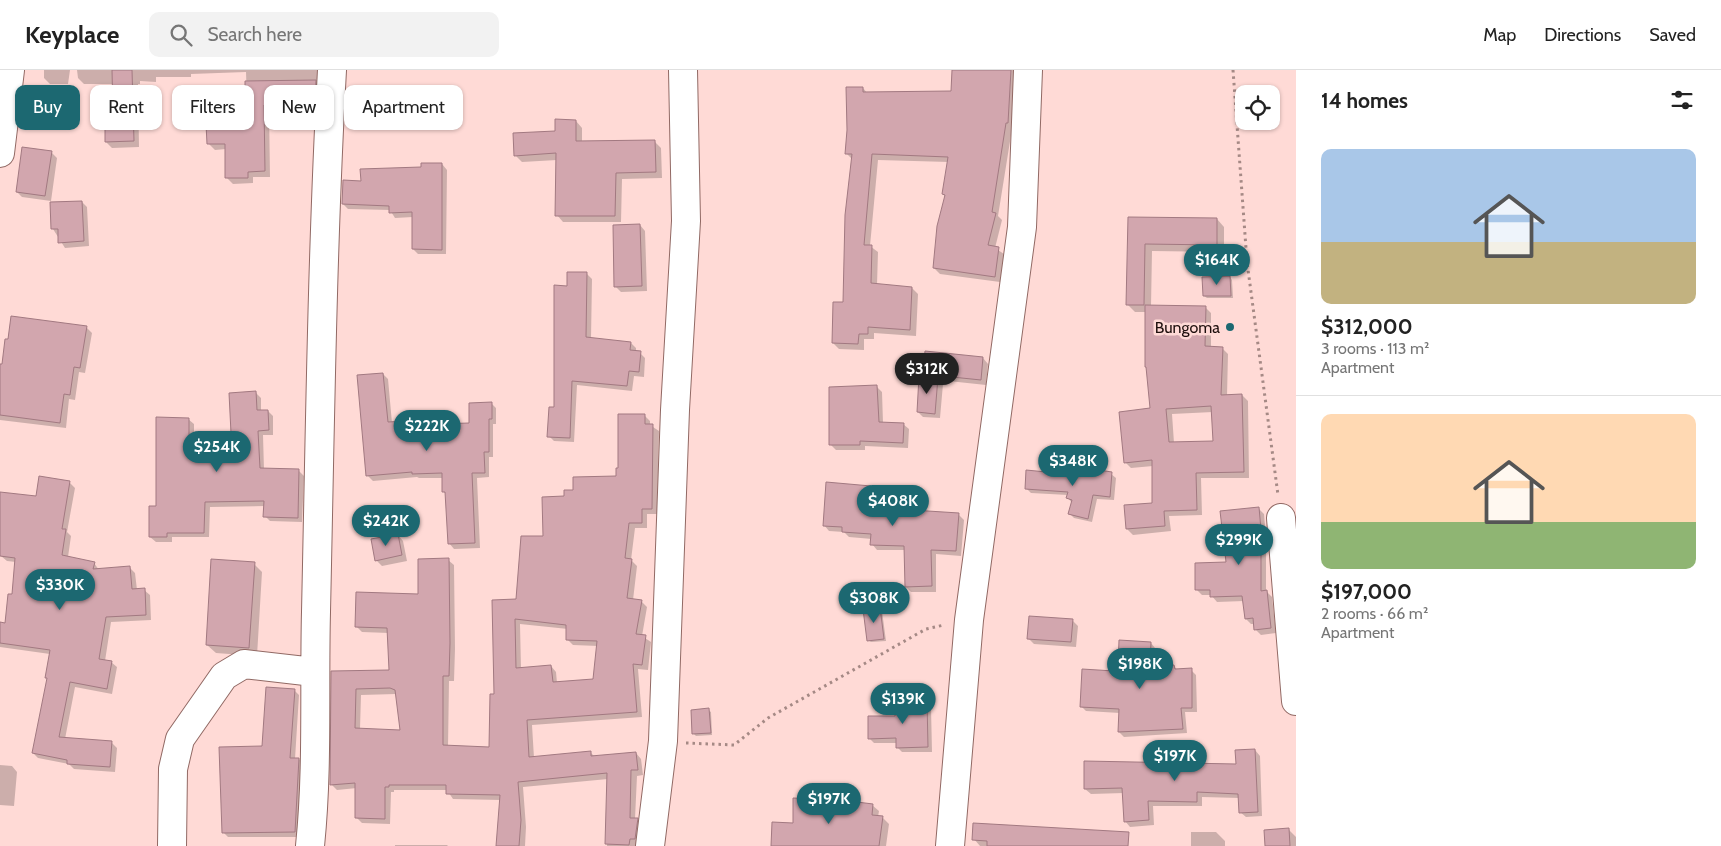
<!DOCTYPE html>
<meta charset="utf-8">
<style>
:root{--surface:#fff;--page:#f2f2f2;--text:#222;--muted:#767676;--line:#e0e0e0;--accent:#1c6871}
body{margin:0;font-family:Cabin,sans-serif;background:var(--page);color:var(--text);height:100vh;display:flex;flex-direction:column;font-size:19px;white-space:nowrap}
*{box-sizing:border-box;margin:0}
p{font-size:16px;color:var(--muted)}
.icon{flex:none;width:28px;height:28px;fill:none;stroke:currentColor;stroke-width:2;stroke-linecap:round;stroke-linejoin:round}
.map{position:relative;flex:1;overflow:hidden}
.drawer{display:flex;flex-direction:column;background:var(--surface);width:425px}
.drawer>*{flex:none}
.guide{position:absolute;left:15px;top:15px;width:475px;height:45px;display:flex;gap:10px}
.tools{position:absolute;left:1235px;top:15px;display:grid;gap:10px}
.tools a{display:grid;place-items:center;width:45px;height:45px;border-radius:10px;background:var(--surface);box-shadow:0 1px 4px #0004;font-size:25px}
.price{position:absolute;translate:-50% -42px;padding:0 11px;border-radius:18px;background:var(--accent);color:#fff;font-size:16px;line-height:32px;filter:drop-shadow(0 1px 2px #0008)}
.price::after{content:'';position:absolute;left:50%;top:30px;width:15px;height:11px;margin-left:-8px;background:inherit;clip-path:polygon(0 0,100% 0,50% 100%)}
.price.active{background:#222;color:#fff}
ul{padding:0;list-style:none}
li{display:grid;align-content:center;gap:10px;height:265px;padding:0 25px}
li+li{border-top:1px solid var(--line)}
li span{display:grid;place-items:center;height:155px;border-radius:10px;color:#555}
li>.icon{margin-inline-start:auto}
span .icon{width:90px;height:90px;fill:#fffc;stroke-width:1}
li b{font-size:21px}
h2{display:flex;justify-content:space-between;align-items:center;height:60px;padding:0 25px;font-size:21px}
.pill{padding:0 18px;border-radius:10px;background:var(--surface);box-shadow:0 1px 4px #0004;font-size:18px;line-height:45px}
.pill.active{background:var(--accent);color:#fff}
header{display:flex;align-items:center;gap:30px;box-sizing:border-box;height:70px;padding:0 25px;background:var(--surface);border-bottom:1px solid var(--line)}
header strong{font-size:24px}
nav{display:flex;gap:28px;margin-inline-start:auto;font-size:18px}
.search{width:350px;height:45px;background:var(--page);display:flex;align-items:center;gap:12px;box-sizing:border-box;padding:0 18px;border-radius:10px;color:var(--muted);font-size:19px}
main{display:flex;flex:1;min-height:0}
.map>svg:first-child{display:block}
.shadow{fill:#0003;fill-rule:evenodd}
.building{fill:#d2a6ae;stroke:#a27981;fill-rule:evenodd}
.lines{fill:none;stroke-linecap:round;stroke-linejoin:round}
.minor-casing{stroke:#916964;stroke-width:30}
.path{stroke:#a58985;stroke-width:3;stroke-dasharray:2.5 4;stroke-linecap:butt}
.minor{stroke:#fff;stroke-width:28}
.poi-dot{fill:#1c6871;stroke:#ffdad6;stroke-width:2}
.labels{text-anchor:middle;stroke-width:5;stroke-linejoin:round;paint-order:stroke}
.poi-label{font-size:16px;fill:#1d0e0c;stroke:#ffdad6;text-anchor:end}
</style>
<header>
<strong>Keyplace</strong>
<div class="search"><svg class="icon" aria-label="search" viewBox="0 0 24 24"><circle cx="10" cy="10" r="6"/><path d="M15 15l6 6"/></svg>Search here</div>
<nav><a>Map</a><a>Directions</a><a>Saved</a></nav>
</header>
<main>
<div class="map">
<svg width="1296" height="776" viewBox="0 0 1296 776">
<rect width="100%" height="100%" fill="#ffdad6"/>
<path class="shadow" d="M44,0H70L68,14H50L44,8Z
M77,0H317V13L321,17L320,40H269L270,107H253V113L233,114L227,108L226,79L215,80L209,74L247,32L246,2L191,4V7H156V12L140,11V14H138L139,77L112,78L106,72L114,47L113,14H84L78,8Z
M953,0H1017L1014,59H1012L998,146L1002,150L995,178L1004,184L1000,212L940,204L934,198L946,127L943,124L949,92L878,90L870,176L878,182L877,215L912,218L918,224L916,266L874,263V269H864V280L839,279L833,273L844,233L852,89L846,83L863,18L868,24L953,22Z
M576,51L582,58V72L654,71L661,78L662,108L622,109L621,152H563L557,145V90L522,92L516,86Z
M51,82L57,88L51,131L22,127L17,122Z
M442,94L447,100L446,184H418L413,179V147L395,148L390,140L348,139L343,134L422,98Z
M82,132L87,137L89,176L65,178L53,159Z
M1130,148L1217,149L1224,157V182L1152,181L1151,237H1205L1211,243V278H1222L1228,284L1227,326L1242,325L1248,331L1249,408H1201L1202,445L1169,446L1171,461L1133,465L1127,459L1153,434V396L1131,398L1125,392L1151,340L1146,242H1135L1127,234ZM1213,342L1214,372L1174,373L1172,344Z
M640,155L645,161L647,221L621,222L615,216Z
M587,204L592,209L591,269L631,273L636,278V282L640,283L645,288L644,307L634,306L632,321L577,315L574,372L554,371L549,366L555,339L568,217Z
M1230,207L1232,210L1233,228H1207L1204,226Z
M12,247L86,257L92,263L85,303L79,302L75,330L69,329L66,358L0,350V295H3Z
M983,288L988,294L986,315L939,310L943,314L940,348L923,347L918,342L928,308L924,304Z
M383,304L388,309L392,353L406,352L410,356L471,354L491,333L496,338V354H493V387H489V407L477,408L480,478L454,479L449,473L447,425L443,421V408H419L417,407L373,411L368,406Z
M876,316L882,322L883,353L903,354L909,359L908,378L865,376V380H836L830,374Z
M256,323L261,328V341H268L273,346V365H263L264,400H298L304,406L302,452L270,451L265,446V436L210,437L209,467H172V472H156L150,467L157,438L188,349L194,354V386L233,385Z
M644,345L650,351V355L659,361L657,444H647V458H635L631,490L637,496L633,530L641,531L647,537L642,566L651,572L648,600L638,599L642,647L532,655L534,688L591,683L595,687L636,683L641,689L643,705L637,706L635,749L643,755L640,776H607L608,709L523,717L526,757L525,776H497L501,730L453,729L447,720H394V722H391L390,754L362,753L357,748V718L337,720L331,714L332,602L390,601L389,563L362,562L357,557L420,525L448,490L454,495L455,579L454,611H449L448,677L490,678L496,625L517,531L544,467L565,427L574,421L617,407ZM520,554L568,559L567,569L573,575L598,576L594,610L557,613L556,602L551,596L521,599ZM396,624L401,661L360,659L361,625Z
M1111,404L1116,408L1114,430L1097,429L1092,452L1074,448L1070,444L1072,433L1068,428V425L1031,423L1026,418L1078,406Z
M69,412L75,418L67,462L71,466L68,487L94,493L99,500L130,498L135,503L137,520H144L150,525L151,550L111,552L105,591L111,592L117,597L112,624L75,617L65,669L111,672L117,678L115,702L74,699L69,694L38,688L33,683L48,609L50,584L0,577V553L7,554L13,525L16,492L7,491L1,486L0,424L37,428Z
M871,417L876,423V433L911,434L917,441L958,444L964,450L961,486L936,484V522H911L906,517V480H877L872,474V469L849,467L844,462L829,461L824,455Z
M1258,438L1264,444L1266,467V521L1272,527L1276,563L1261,565L1255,559V554H1251L1246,549L1244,531L1217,532L1211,525H1202L1197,520L1227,493Z
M398,465L403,471L407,491L382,496L376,490Z
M254,494L262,502L257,586L216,583L207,575Z
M880,538L882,541L886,571L871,572L868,570Z
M1073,551L1078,556L1076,577L1034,574L1028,568Z
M1151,573L1155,578V597L1174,596L1177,600H1191L1196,605L1197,642H1185L1187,663L1124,667L1119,662L1120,643L1086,641L1081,636L1119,598Z
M294,620L299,625L295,689H299L304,694L300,767H228L223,762L264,677Z
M926,632L931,637L932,682H902L898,678L897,673H874L870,669L896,647Z
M708,640L711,642L712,665L696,666L693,663Z
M1255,680L1260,686L1262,746L1246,747L1240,742V728L1202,727V736H1153L1154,755L1130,757L1125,751L1124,723L1091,724L1085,719L1237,696Z
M0,695L12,696L17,702L14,736L0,735Z
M872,735L879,741L878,747H882L889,754L886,776H773L795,754Z
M1288,759L1296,767V776H1267Z
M1191,762H1216L1225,771V776H1191Z
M974,769L1117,776H980Z
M395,775H447L448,776H395Z"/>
<path class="building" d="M112,0H132L134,71L105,72V46H113Z
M952,0H1011L1008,53H1006L992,142L996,143L988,175L999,177L995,207L933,198L937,156L945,125L942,124L948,87L872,84L864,175H872L871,213L912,217L910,260L868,257V264H859L858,274L832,273L833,232H843L845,145L852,84H845L847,60L846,17H863V22L951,21Z
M316,10L315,35H264L265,101L248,102V108H225V74H207L205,34L245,31V11Z
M555,49L576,50V71L655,70L656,102L616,103L615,146H555L556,83L514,86L513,63L555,61Z
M22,77L52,81L45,126L16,122Z
M421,93H442V180L412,179V142L389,143V136L342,134L343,110L361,111L360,99L421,97Z
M82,131L84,171L58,173V159H51L50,132Z
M1128,147L1217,148V175L1145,174L1144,235H1126Z
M640,154L642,216L614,217L613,155Z
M567,202H587L586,267L631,272L630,280L641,281L639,302L629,301L627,316L572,311L570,368L547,367L549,337H554V215L567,216Z
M1230,206L1231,226H1203L1202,207Z
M1145,235L1206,236L1205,276L1223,277L1221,325L1242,324L1244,402L1196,403L1197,440L1164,441L1165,456L1126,459L1124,435L1152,433V390L1124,393L1119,342L1150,338L1146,297H1145ZM1211,336L1213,371L1169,372L1166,339Z
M11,246L87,256L80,298L74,297L70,325L64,324L60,353L0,345V294H2L5,269H8Z
M925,281L983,287L981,310L923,304Z
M383,303L388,352L407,351V355L469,353V333L492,332V349H489V382H484L485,403H472L475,473L448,474L445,422H442V403L412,404V402L366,406L357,305Z
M919,306L938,307L935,344L917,342Z
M877,315L879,352L904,353L903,373L860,371V375H829V317Z
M256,321L257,340H268L269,360L258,361L260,398L299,399L298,448L263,447L264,431L205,432L204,463H167V467H149V436H156V347L189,348V384L232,383L229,323Z
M618,344H645V354H653L652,439H642V453H629L625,488L632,489L627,528L642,530L636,564L646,565L642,595L633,594L637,642L527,650L529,687L591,681V686L636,682L638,700H631L630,748H638L635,769H630L629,775L605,774L607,703L518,712L521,750L519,776H496L500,725L446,724V715H389V717H385V749L355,748V713L330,715L331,601L389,600L387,558L355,557L356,522L418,524V489L449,488L450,573L449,606H443V675L489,677L490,624H494L492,530L516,529L521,466H543L542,427L564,426V420H573V407L616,406V398H618ZM515,549L566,555V570L597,571L593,609L553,612L551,595L516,598ZM390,618L395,620L400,660L355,658L356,619Z
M1078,397L1112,402L1110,427L1093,425L1088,449L1068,444L1072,430L1066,428L1068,422L1025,419L1026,400L1077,405Z
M39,406L70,411L62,459H66L62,485L95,492L93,499L130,496L132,519L145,518L146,545L106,547L99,589L112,591L107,619L70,612L59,667L112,671L110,697L67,694V690L32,683L47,608H45L50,580L0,573V552L5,553L8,524H12L15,488L0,486V422L36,426Z
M826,412L871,416L870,431L912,433V440L959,443L956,481L931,480L932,516L905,517L904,476L870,475L871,464L842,462V457L823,456Z
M1259,437L1261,460V521L1267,520L1271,558L1254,560L1253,548L1245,549L1242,526L1210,527V520H1195V493L1226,492L1220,441Z
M398,464L402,485L375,491L371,469Z
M211,489L255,492L249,578L206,575Z
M880,537L884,569L867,571L863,539Z
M1029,546L1073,549L1071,572L1027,569Z
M1119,570L1151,572L1150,596L1174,595L1175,599L1192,598V638H1181L1183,659L1118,662L1119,639L1080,637L1082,599L1114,601V597H1118Z
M266,617L295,619L290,688H299L295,762L222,763L219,677L262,676Z
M927,631L928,677L896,678V668L868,669V646H895V632Z
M709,638L711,663L692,664L691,640Z
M1255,679L1258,742L1239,743L1238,724L1197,722V732L1148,731L1149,750L1124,752L1122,718L1084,719V691L1236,694L1235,680Z
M793,728L841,730L873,734L872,745L883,746L879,776H771L772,752L793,753Z
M973,753L1129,762L1128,776H987V771L972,770Z
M1289,758L1290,776H1265L1264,760Z"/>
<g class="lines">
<defs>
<path id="minor" d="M0,83L10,0
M1281,448L1296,631
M172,776L173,699L180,669L224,606L244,594L314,602
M310,776C318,699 314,620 316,542C320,361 322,181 332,0
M650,776L663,671L675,340L686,151L683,0
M950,776L969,550L1022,157L1028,0"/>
</defs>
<use href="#minor" class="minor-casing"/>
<path class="path" d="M1233,0L1247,192L1278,425
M686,673L734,675L768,648L926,559L944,555"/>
<use href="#minor" class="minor"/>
</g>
<circle class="poi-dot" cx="1230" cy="257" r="5"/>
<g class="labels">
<g class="poi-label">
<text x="1220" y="263">Bungoma</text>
</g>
</g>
</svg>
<div class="tools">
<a><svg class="icon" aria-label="locate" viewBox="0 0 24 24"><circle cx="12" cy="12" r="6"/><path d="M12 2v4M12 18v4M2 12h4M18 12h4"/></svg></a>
</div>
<b class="price" style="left:1217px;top:216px">$164K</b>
<b class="price active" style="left:927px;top:325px">$312K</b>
<b class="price" style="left:427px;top:382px">$222K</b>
<b class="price" style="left:217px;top:403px">$254K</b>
<b class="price" style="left:1073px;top:417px">$348K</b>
<b class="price" style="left:893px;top:457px">$408K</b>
<b class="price" style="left:386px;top:477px">$242K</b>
<b class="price" style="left:1239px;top:496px">$299K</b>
<b class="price" style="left:60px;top:541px">$330K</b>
<b class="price" style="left:874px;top:554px">$308K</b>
<b class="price" style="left:1140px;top:620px">$198K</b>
<b class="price" style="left:903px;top:655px">$139K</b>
<b class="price" style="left:1175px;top:712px">$197K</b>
<b class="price" style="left:829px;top:755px">$197K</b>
<div class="guide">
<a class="pill active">Buy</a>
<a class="pill">Rent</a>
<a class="pill">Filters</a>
<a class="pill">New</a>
<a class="pill">Apartment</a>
</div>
</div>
<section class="drawer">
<h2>14 homes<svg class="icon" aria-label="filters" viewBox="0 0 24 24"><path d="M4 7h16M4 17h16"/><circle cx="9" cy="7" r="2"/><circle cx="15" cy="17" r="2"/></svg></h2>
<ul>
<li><span style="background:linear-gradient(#a9c7e8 60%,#c2b280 0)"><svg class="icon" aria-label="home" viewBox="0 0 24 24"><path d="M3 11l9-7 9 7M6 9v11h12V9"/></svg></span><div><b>$312,000</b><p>3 rooms · 113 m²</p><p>Apartment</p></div></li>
<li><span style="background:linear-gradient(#ffd9b3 70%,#8fb573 0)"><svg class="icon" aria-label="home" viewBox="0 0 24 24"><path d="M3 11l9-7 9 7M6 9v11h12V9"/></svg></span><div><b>$197,000</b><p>2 rooms · 66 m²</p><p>Apartment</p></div></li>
</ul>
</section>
</main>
